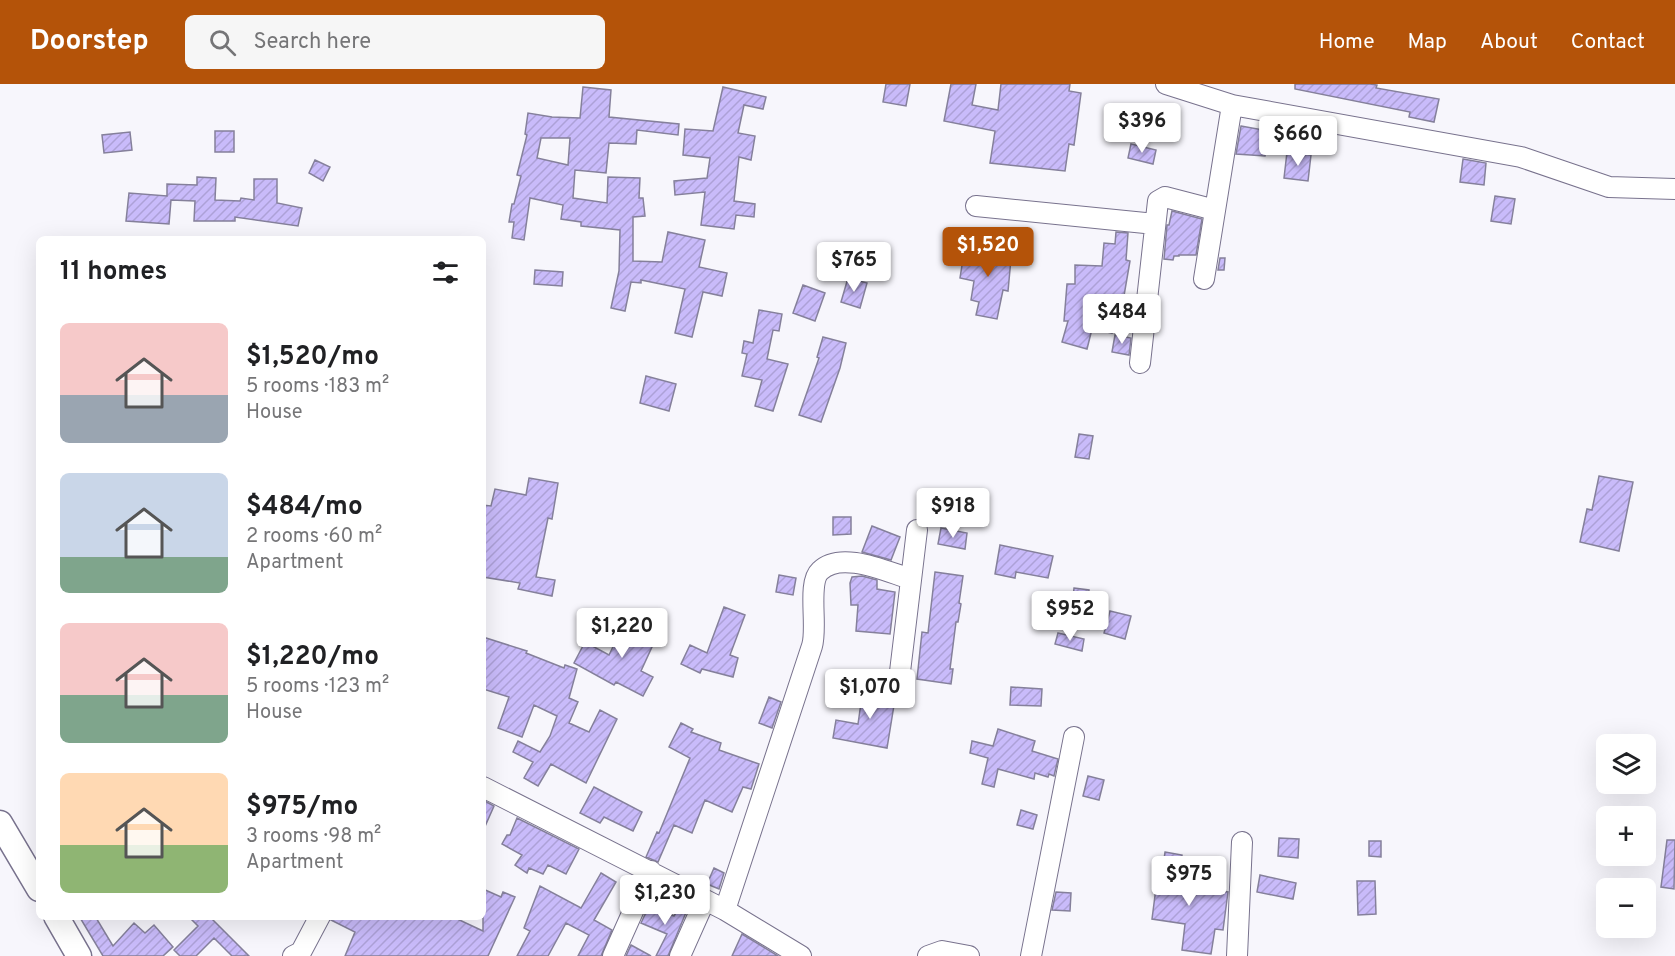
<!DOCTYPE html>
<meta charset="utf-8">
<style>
:root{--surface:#fff;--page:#f6f6f6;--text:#202124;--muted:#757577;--accent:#b45309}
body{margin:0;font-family:Overpass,sans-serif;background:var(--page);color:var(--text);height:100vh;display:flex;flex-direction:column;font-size:22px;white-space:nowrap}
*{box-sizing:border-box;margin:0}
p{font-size:20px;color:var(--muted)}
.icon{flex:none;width:33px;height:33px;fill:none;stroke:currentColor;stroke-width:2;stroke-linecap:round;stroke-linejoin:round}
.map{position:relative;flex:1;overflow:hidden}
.sheet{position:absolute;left:36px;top:152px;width:450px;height:684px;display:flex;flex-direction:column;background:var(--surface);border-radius:9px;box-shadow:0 6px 24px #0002}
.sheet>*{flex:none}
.fabs{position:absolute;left:1596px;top:650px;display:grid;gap:12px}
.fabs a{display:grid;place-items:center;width:60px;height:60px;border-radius:9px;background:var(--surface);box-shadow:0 6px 24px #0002;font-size:30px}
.price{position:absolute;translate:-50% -51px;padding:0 14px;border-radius:6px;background:#fff;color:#222;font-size:20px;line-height:39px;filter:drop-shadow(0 2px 3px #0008)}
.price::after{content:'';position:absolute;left:50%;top:36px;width:18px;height:14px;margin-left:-9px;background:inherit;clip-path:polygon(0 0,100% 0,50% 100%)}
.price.on{background:var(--accent);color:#fff}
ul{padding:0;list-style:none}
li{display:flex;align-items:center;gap:18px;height:150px;padding:0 24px}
li span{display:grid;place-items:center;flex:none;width:168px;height:120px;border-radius:9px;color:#555}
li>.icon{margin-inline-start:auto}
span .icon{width:72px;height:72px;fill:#fffc;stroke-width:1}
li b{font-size:26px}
h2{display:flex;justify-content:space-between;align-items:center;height:72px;padding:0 24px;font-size:26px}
header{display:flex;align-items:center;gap:36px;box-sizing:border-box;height:84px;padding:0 30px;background:var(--accent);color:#fff}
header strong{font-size:28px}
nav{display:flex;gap:33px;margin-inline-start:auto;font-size:21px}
.search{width:420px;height:54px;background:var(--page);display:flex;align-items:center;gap:15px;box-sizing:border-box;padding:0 21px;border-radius:9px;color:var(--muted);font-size:22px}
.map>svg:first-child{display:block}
.building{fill:url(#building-hatch);stroke:#85809b;stroke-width:1.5;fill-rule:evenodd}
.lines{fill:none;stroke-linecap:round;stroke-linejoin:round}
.minor-casing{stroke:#78728d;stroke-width:22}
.major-casing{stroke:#78728d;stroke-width:27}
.minor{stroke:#fff;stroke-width:20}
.major{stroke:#fff;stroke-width:24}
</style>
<header>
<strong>Doorstep</strong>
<div class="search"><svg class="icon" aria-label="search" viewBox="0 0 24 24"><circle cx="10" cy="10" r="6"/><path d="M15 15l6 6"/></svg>Search here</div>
<nav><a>Home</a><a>Map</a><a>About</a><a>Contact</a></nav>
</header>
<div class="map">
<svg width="1675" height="872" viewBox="0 0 1675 872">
<defs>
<pattern id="building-hatch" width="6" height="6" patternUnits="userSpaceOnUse" patternTransform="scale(1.5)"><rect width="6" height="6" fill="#c9bbfa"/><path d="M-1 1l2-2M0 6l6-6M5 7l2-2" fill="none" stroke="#ada1d7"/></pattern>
</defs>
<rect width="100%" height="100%" fill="#f7f6fc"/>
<path class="building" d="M886,0H910L906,22L883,18Z
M951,0H976L972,21L998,26L1001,0H1070L1069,7L1081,9L1074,61L1069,60L1065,87L990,79L995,47L944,37Z
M1295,0H1370L1377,1L1376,4L1439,15L1434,38L1409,33L1410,28L1295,5Z
M583,3L611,6L609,33L679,40L678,51L637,46L636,60L609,59L606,89L575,86L573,114L607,119L608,93L640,94L639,114H643L645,132L633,133V177L662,178L668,148L705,156L699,183L727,189L722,212L703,208L692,253L675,249L685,205L641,196V199L631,198L625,227L611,224L619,187L620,146L581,142V138L561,135L563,121L530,114L524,156L512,154L514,138H509L512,120H514L521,92L517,91L527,51L525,50L528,29L552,33L580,34ZM541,54H570L568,81L537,74Z
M723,3L766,13L763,25L744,21L738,49L755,52L751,76L739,73L734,117L755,120L754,133L736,131L734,145L701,141L705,108L675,111L674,97L707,94L710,74L683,71L685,45L713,47Z
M1241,42L1269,47L1265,72L1236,70Z
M215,47H234V68H215Z
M130,48L132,66L104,69L102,51Z
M1131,60L1156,66L1153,80L1128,74Z
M1287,68L1311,71L1308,97L1284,94Z
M1463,75L1486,79L1484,101L1460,98Z
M315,76L330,83L323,97L309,89Z
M197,93L216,94L215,116L240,117L241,114L254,116V95H277V119L302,124L298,142L235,133V137H194L195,117L171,116L169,140L126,137L129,109L167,112V100L197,101Z
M1495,112L1515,115L1511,140L1491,137Z
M1172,127L1202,135L1196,171H1179V172H1174L1173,176L1164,175L1167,141H1169Z
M1116,148L1128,149L1126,176L1130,177L1121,229L1116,228L1112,249L1092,245L1087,265L1062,258L1068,237H1064L1067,200H1075V181L1102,182L1104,159L1115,160Z
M990,156L1007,158L1005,174L1011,175L1008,207L1003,206L997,235L976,231L979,218L971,216L974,197L960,194L964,169L989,173Z
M1220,174H1225L1224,186H1218Z
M535,186L563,188L562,202L534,200Z
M848,194L867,199L860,224L841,218Z
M803,201L825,209L815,237L793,229Z
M759,226L782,230L779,247L773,246L767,275L788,280L773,327L755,322L762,296L742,292L747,270L742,269L744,257L753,259Z
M1115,251L1131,254L1129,271L1112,268Z
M823,253L846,259L840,284L821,338L799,331L819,274L817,273Z
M646,292L676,300L669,327L640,319Z
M1079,350L1093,352L1089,375L1075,373Z
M1599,392L1633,398L1619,467L1580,458L1587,425L1592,426Z
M529,394L558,399L552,435L548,434L536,493L555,496L552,512L518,505L520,499L483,493V421L491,422L495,405L526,411Z
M833,433H851V450L833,451Z
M872,442L900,453L891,476L862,468Z
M941,444L967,449L965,465L938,460Z
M1000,461L1053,472L1048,494L1016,488L1015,494L995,490Z
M935,488L963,492L959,519L961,520L958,538H956L950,585H953L951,600L917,595L922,548L928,549Z
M779,491L796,494L793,511L776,508Z
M862,492L877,496V505L895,508L890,550L856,547L858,521H851L850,499L852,493Z
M1074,504L1089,506L1086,534L1071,533Z
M724,523L745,531L730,571L738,574L733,593L702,585L700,589L681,580L690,561L707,569Z
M1110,527L1131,532L1125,555L1104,549Z
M626,536L657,552L641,587L653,593L643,612L616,598L614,601L574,579L585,558L609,571Z
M1058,549L1084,555L1082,567L1055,560Z
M483,553L527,567L526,569L564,584L565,581L577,585L569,614L578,618L569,639L589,648L600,626L617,635L586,699L551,680L538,702L524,694L533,678L513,668L518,657L540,668L550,652L557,632L534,621L522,653L498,644L509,613L483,605Z
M1011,603L1042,605L1041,622L1010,621Z
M863,605L896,609L887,664L833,654L836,636L858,640Z
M769,613L781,618L772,644L759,639Z
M681,639L693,645L691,648L721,659L719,666L759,680L751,705L743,703L732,728L705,716L692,749L674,741L658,778L646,773L657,748L659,749L690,674L669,663Z
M998,645L1035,657L1032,667L1058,675L1054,692L1049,690L1048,693L1035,689L1034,695L998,685L994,703L982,700L988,674L970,669L972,657L993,662Z
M1088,692L1104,696L1099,716L1083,712Z
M594,703L642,728L633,747L604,733L600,739L580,729Z
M483,716L494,722L483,747Z
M1021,726L1037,731L1033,745L1017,741Z
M517,734L579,765L566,790L548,781L543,790L529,784L527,789L515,781L522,771L502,760L507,751H510Z
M1279,754L1299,755L1298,774L1278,772Z
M1667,756H1675L1674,805L1661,803Z
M1369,757H1381V773L1369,772Z
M1165,768L1182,771L1178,801L1228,808L1223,846L1215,845L1211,870L1182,866L1185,840L1152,835L1157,796L1161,797Z
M714,784L724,789L719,805L707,800Z
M601,789L616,798L594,836L612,846L601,872H578L589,851L566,839L548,872H517L530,847L524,844L540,802L581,824Z
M1260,791L1296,799L1293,815L1257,808Z
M1357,797H1375L1376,830L1358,831Z
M483,805L501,813L503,808L515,813L488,872H345L355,848L331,836L332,832H451L483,847Z
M1056,808L1071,809L1070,827L1052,826Z
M681,821L687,826L668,872H656L667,850L641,839L649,822L674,832Z
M79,832H95L113,862L134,839L145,849L154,841L173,863L163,872H103Z
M188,832H209L249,872H232L214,854L196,872H180L174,866L198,842Z
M742,850L778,872H732Z
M631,861L651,872H626Z"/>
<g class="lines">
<defs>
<path id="minor" d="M1166,0L1232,21L1521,73L1609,103L1675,105
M976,122L1155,140
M1204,195L1232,21
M1140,279L1158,117L1165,113L1215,126
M899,596L917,446
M483,703L725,826L801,872
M725,826C754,738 783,650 812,562C818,543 807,499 820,487C841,466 887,488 911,495
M293,872L301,868L320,832
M613,872L651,787
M680,872L705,816
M928,872L942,867L969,872
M1031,872L1074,653
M1237,872L1242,758"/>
<path id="major" d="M0,739L39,805
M56,832L79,872"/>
</defs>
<use href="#minor" class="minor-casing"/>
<use href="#major" class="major-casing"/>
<use href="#minor" class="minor"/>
<use href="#major" class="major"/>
</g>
</svg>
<div class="fabs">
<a><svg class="icon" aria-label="layers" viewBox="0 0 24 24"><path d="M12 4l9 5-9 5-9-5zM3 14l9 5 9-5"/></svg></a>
<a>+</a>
<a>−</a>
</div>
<b class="price" style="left:1142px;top:70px">$396</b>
<b class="price" style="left:1298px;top:83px">$660</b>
<b class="price on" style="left:988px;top:194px">$1,520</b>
<b class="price" style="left:854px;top:209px">$765</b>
<b class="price" style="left:1122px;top:261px">$484</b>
<b class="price" style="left:953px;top:455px">$918</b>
<b class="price" style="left:1070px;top:558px">$952</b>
<b class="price" style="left:622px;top:575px">$1,220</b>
<b class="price" style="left:870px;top:636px">$1,070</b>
<b class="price" style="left:1189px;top:823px">$975</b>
<b class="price" style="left:665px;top:842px">$1,230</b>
<section class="sheet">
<h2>11 homes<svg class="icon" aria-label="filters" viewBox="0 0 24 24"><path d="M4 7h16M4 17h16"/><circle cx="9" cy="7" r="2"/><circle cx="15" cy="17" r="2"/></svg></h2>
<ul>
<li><span style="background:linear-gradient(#f6c9c9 60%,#9aa5b1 0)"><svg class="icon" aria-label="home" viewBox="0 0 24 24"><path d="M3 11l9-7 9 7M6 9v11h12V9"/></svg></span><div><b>$1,520/mo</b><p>5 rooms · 183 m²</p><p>House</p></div></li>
<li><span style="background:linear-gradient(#c9d6e8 70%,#7fa58c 0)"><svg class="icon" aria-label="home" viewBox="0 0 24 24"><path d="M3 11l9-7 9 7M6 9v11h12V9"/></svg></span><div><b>$484/mo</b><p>2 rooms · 60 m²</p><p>Apartment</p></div></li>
<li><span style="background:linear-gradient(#f6c9c9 60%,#7fa58c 0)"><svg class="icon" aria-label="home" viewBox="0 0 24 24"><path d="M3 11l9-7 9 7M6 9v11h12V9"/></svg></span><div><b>$1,220/mo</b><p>5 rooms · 123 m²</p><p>House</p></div></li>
<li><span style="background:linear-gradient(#ffd9b3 60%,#8fb573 0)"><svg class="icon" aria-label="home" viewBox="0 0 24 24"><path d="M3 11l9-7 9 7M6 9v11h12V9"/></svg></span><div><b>$975/mo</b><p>3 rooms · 98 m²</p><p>Apartment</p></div></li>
</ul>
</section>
</div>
